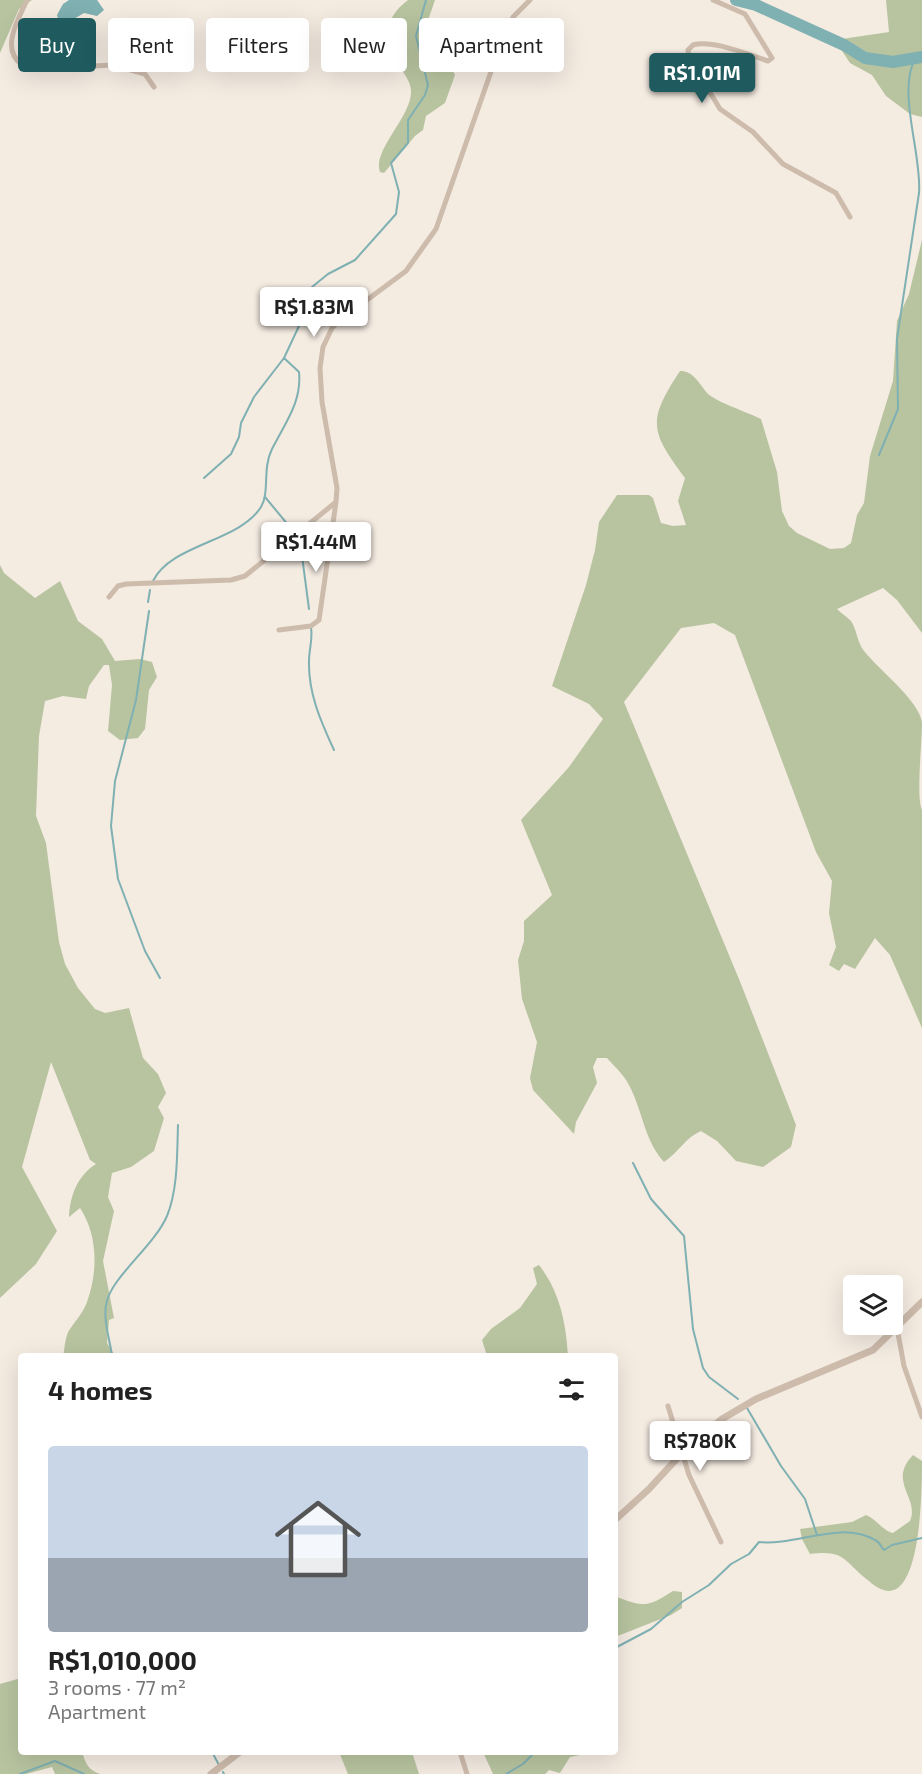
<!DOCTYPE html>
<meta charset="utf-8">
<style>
:root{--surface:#fff;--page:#f6f6f6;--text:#222;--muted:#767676;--line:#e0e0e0;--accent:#1f5a5e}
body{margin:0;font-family:"Exo 2",sans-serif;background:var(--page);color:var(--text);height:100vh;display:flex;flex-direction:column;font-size:22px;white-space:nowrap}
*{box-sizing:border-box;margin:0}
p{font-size:20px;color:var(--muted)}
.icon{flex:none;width:33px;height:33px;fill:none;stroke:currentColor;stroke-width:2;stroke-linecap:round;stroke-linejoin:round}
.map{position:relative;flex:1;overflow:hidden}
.side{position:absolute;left:18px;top:1353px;width:600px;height:402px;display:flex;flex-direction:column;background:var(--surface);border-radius:6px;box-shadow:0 6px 24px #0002}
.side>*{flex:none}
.hud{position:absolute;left:18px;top:18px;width:600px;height:54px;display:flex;gap:12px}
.tools{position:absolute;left:843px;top:1275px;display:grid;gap:12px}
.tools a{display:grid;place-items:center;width:60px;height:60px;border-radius:6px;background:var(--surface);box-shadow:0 6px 24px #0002;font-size:30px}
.price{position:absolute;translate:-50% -51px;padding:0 14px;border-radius:6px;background:#fff;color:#222;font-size:20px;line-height:39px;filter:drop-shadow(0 2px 3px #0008)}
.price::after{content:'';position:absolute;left:50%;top:36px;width:18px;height:14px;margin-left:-9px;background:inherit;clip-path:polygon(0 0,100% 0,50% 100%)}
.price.current{background:var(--accent);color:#fff}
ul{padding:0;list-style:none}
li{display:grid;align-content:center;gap:12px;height:318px;padding:0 30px}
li+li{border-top:2px solid var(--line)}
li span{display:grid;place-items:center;height:186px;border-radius:6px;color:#555}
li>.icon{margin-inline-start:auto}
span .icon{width:108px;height:108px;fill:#fffc;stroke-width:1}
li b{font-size:26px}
h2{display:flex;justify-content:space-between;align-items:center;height:72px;padding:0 30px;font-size:26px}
.tag{padding:0 21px;border-radius:6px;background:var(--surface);box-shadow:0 6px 24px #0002;font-size:21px;line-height:54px}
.tag.current{background:var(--accent);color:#fff}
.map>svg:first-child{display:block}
.green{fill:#b8c4a0}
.water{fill:#7fb0b2}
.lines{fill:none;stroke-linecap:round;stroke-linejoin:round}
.stream{stroke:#7fb0b2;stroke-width:2}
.river{stroke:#7fb0b2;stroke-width:12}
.minor{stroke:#cdbbac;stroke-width:5}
.tertiary{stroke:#cdbbac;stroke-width:7}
</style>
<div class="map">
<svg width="922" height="1774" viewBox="0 0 922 1774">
<rect width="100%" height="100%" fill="#f4ebe1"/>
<path class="green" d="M0,0H32L19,9L0,53Z
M408,0H435L426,26L432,54L448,61L455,75L445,103L426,116L423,130L415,136L384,173L380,172C372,151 410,118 411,93C412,82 403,73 398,64C383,38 384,18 408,0Z
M886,0H922V117L910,114L886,96L872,75L850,63L835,40L889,32Z
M922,240V633L897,600L883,588L837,609C841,613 847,617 851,621C857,630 857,642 864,651C878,669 920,701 922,723C922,742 916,799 922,810V1028L890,955L875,938L855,969L844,964L839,971L829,965L836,947L829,913L832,881L816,852L735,635L714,623L681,628L624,702L741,984L796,1125L791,1147L763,1167L736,1161L717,1141L701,1131C686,1137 678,1153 664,1162C645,1141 643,1114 631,1089C626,1077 616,1068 607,1058H597L593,1067L597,1083L576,1122L574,1134L533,1090L530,1078L537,1042L522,999L518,960L524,941V921L552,895L521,820L569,767L603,719L589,704L552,686L586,585L595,550L599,522L617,495H649L653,498L661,523L673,526L686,525L678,501L685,478C650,431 647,421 680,371C693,370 700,385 708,394C719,403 747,412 761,419L777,472L782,511L789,526L797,533L830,549L844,548L851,543L857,515L864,503L870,456L893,381L897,321L909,294Z
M0,565L4,573L35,598L60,581L78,621L102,639L115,661L140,659L152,662L157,677L149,690L145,729L138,738L120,740L108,731L112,685L109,665H104L89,686L86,699L63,696L45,701L39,736L36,816L46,843L59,942L65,964L78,988L95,1009L105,1013L129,1008L143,1058L158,1074L166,1093L158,1107L164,1118L154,1151L131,1167L112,1173L108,1197L114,1211L103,1261L114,1318L109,1320L107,1343L115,1356H63C65,1348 65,1335 70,1329C76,1320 83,1313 87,1302C98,1272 98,1235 80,1208L69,1217C70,1196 77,1176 96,1164L90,1160L51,1062L22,1167L57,1231L36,1264L0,1298Z
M539,1265C560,1292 566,1323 568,1356H487L482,1340L491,1329L520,1308L537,1284L533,1268Z
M913,1455L922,1461C922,1489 922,1629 869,1581C844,1562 846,1549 810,1554L802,1539L800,1529L852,1522L866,1515C876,1519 883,1531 893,1533L910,1521C920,1498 887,1482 913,1455Z
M673,1591L682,1592V1608L671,1615L615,1637V1596C644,1608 648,1607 673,1591Z
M21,1678V1752H82C86,1763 87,1769 100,1774H55L52,1767L26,1774H0V1684Z
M339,1752H412L419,1774H348Z
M483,1752H580V1755L570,1757L560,1773L549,1770L545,1774H493Z"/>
<path class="water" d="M69,0H97L104,10L97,16L84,13L67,23L59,22L57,15L63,4Z"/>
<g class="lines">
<path class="stream" d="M879,455L898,409L897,339L919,193C922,154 897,92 915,59
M204,478L231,454L239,437L241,423L254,397L284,358L299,326L312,287L328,274L355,260L396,214L399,192L391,163L408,143V120L425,95L428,85L416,36L426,0
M265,497L294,532
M296,538L302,556L309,609
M153,581C171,544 239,542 261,507C270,492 262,469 272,449C285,423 302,402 299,372L284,358
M148,602L150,590
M149,611L136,700L115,781L111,826L118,879L145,951L160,978
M311,628C313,639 309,649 309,661C308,693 321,722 334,750
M633,1163L651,1199L684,1236L693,1329L703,1368L709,1377L738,1399
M112,1356C110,1340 102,1317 107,1301C113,1276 154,1246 167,1216C178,1189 177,1154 178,1125
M747,1408L781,1466L805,1499L817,1535
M615,1648L651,1629L682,1602L709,1585L731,1564L749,1554L759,1542C796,1546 840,1520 875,1540C880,1542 881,1547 884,1550L892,1545L922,1538
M212,1752L219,1765
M223,1772L224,1774
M20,1774L55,1761L84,1774
M506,1774L523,1764L535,1752"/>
<path class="river" d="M736,0L756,5L844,45L865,58L893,62L922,57"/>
<path class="minor" d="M27,0C19,18 0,48 21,64C27,68 33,69 39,66C50,63 53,49 65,47L93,66L113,65L145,74L154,87
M713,0L745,14L772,58L768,61C749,55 712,39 693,45L688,50L689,58L720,109L753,132L783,164L836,193L850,217
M109,597L118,586L126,584L231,580L245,576L336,502L337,488L322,402L320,368L323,347L332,328L340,320L406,271L436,229L501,43L513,17L530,0
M279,630L311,626L319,620L336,502
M897,1328L904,1366L922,1417
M668,1406L689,1475L721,1542
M460,1752L467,1774"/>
<path class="tertiary" d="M615,1520L649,1489L682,1453L722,1419L756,1399L873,1350L922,1302
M211,1774L240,1752"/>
</g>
</svg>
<div class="tools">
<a><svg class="icon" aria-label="layers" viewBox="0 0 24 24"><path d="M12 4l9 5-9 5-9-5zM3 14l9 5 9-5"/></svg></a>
</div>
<b class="price current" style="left:702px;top:104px">R$1.01M</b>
<b class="price" style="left:314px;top:338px">R$1.83M</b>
<b class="price" style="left:316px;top:573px">R$1.44M</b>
<b class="price" style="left:700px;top:1472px">R$780K</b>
<div class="hud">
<a class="tag current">Buy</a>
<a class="tag">Rent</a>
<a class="tag">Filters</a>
<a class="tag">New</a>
<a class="tag">Apartment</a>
</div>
<section class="side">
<h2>4 homes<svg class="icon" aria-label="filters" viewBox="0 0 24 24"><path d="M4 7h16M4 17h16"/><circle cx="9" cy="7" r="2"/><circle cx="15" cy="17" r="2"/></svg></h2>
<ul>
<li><span style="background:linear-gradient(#c9d6e8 60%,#9aa5b1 0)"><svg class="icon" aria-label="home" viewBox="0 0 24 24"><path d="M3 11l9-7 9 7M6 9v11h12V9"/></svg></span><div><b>R$1,010,000</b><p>3 rooms · 77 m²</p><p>Apartment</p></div></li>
</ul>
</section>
</div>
